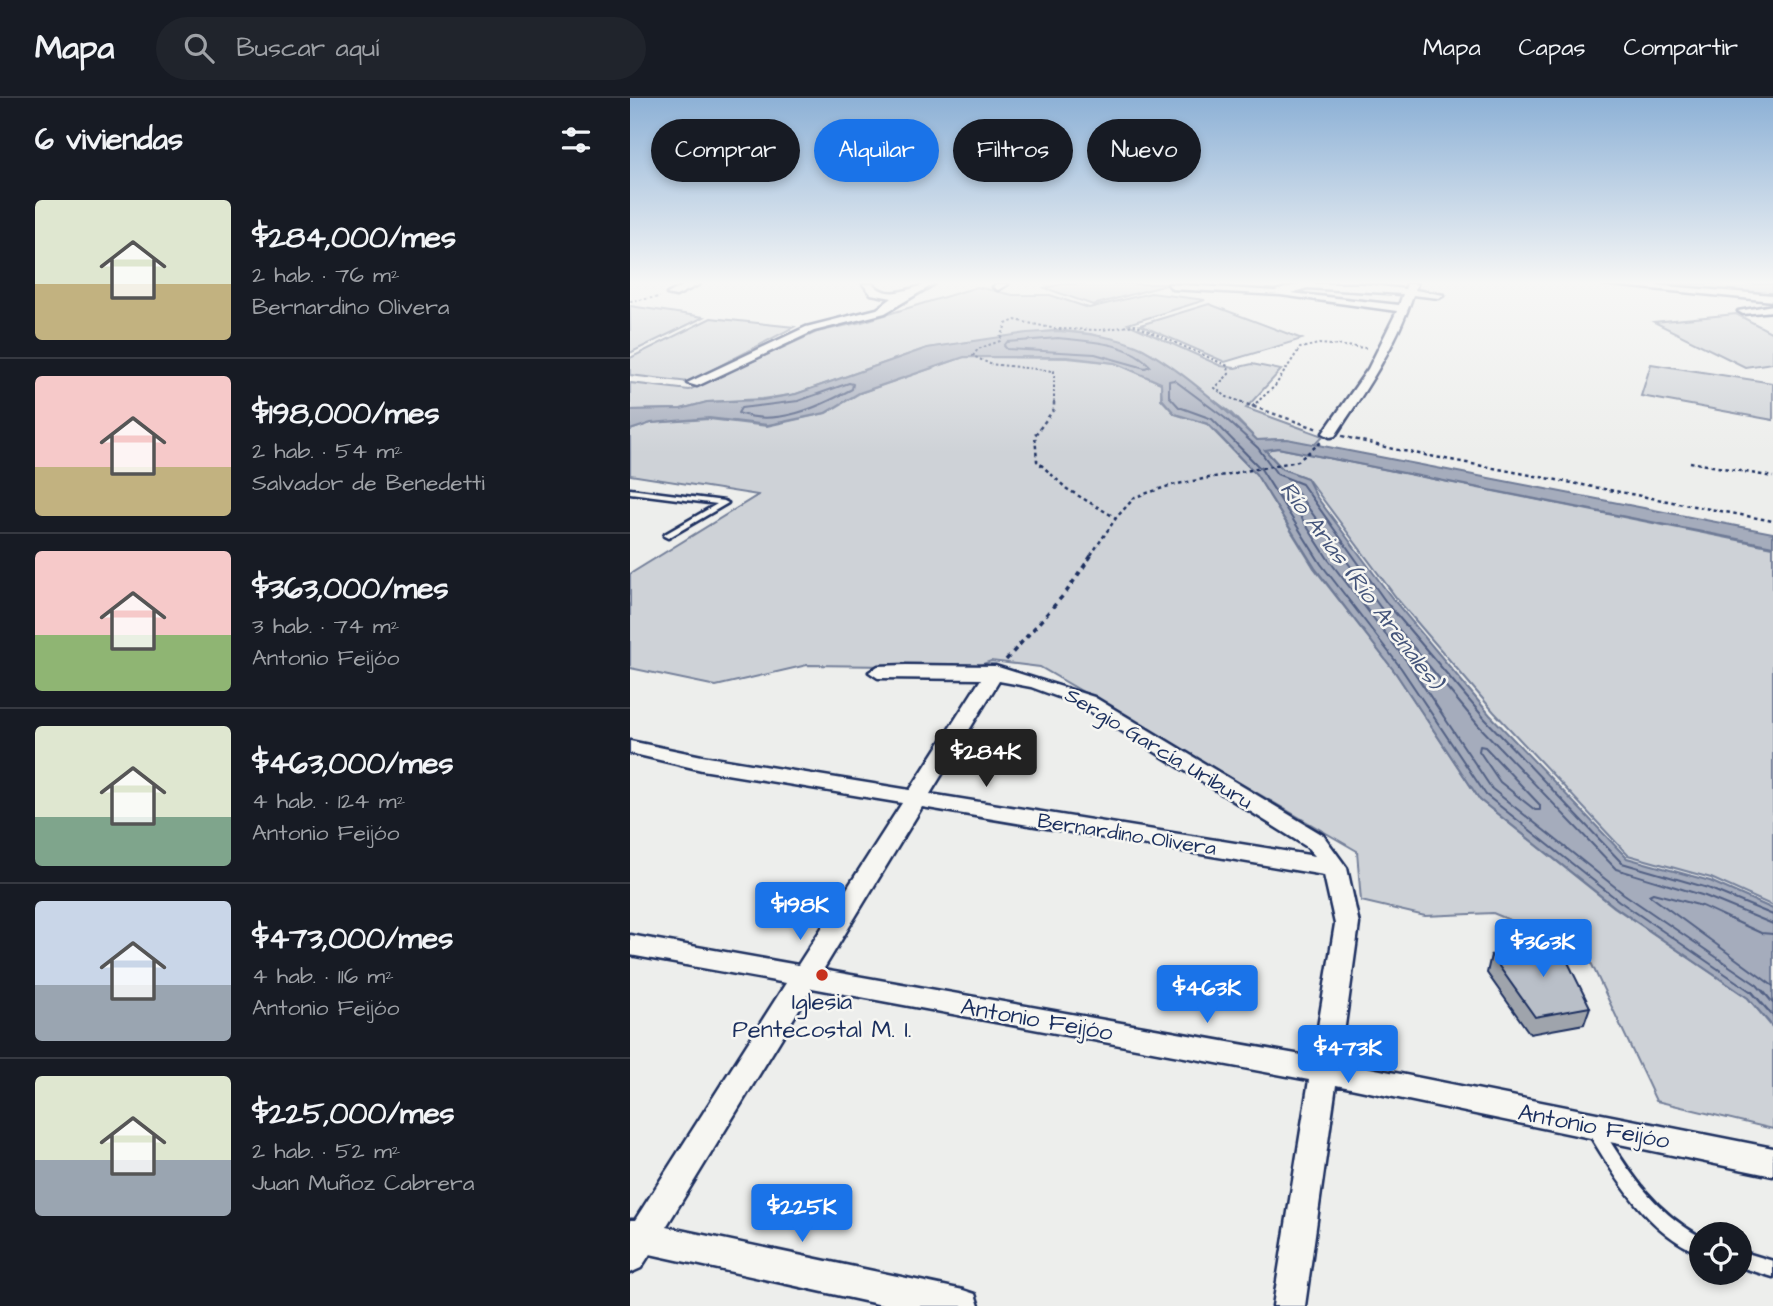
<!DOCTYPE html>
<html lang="es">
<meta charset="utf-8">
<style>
:root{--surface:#171b24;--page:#20242c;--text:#f1f3f6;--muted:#9ea1a6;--line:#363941;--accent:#1a73e8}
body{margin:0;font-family:"Architects Daughter",sans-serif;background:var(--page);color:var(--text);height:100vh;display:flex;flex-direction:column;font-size:26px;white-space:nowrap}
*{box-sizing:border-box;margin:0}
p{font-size:23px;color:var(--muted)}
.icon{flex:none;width:38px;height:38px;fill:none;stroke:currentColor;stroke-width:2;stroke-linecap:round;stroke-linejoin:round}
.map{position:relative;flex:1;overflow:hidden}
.side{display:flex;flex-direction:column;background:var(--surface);width:630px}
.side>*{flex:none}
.guide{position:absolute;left:21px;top:21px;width:665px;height:63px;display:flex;gap:14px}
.controls{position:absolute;left:1059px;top:1124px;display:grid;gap:14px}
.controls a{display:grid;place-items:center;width:63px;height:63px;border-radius:50%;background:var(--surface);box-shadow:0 4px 10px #0003;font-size:35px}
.price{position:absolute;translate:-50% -60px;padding:0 16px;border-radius:7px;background:var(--accent);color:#fff;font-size:23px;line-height:46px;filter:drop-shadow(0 2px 4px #0008)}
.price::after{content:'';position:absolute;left:50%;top:42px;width:21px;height:16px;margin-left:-10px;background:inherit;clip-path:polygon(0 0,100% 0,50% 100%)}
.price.on{background:#222;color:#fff}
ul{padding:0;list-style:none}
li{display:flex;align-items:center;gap:21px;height:175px;padding:0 35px}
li+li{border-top:2px solid var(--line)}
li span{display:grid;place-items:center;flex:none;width:196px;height:140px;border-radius:7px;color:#555}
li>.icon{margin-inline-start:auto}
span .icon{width:84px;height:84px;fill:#fffc;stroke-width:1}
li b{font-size:30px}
h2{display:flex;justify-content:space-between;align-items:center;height:84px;padding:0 35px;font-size:30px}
.pill{padding:0 24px;border-radius:32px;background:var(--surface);box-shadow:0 4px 10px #0003;font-size:24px;line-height:63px}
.pill.on{background:var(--accent);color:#fff}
header{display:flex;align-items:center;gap:42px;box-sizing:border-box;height:98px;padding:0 35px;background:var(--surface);border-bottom:2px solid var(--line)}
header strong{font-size:33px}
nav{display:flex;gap:38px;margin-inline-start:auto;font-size:24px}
.search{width:490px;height:63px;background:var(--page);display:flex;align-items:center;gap:18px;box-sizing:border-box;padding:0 24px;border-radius:38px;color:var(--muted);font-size:26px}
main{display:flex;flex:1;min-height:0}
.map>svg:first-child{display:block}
.green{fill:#ced2d7;stroke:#74809a;stroke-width:2}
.water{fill:#a5acbc;stroke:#6e7a96;stroke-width:2}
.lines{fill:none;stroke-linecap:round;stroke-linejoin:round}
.shore-far1{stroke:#526184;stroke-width:2}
.shore{stroke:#526184;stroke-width:2.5}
.service-casing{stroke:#1b2f5e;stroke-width:5}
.minor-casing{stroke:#1b2f5e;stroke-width:5}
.path-far2{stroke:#1b2f5e;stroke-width:2;stroke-dasharray:2.5 2.5;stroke-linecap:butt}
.path-far1{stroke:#1b2f5e;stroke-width:2.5;stroke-dasharray:3.5 3.5;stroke-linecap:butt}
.path{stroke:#1b2f5e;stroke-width:3.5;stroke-dasharray:5 5;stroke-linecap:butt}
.service{fill:#f6f6f2;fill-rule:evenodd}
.minor{fill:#f6f6f2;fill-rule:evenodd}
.wall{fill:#9fa4ac;stroke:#1b2f5e;stroke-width:2}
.building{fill:#b9bfc8;stroke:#1b2f5e;stroke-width:2}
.poi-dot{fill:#c8321e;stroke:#f6f6f2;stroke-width:2.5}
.labels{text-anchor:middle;stroke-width:5;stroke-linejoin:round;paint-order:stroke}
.street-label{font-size:21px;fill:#1b2f5e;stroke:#f6f6f2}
.water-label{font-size:23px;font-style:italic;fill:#44547a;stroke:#f6f6f2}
.near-poi-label{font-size:24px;fill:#1b2f5e;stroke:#f6f6f2}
.near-street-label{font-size:24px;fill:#1b2f5e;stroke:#f6f6f2}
</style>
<header>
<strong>Mapa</strong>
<div class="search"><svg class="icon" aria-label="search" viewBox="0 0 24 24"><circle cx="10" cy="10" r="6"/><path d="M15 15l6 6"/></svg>Buscar aquí</div>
<nav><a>Mapa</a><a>Capas</a><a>Compartir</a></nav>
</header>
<main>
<section class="side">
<h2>6 viviendas<svg class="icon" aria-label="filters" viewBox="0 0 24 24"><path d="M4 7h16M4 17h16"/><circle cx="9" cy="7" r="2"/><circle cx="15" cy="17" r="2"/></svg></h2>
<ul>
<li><span style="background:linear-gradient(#dfe7d0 60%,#c2b280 0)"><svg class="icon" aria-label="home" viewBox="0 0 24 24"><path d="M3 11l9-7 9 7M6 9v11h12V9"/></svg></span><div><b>$284,000/mes</b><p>2 hab. · 76 m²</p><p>Bernardino Olivera</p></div></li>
<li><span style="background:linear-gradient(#f6c9c9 65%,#c2b280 0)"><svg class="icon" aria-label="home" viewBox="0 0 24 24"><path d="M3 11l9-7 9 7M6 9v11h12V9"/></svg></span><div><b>$198,000/mes</b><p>2 hab. · 54 m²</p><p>Salvador de Benedetti</p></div></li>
<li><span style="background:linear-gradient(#f6c9c9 60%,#8fb573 0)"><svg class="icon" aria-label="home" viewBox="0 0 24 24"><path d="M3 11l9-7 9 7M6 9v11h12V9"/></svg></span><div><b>$363,000/mes</b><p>3 hab. · 74 m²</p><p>Antonio Feijóo</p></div></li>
<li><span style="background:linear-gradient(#dfe7d0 65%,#7fa58c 0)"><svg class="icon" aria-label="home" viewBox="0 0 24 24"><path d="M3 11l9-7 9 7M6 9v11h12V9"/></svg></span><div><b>$463,000/mes</b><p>4 hab. · 124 m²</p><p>Antonio Feijóo</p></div></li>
<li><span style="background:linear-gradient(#c9d6e8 60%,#9aa5b1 0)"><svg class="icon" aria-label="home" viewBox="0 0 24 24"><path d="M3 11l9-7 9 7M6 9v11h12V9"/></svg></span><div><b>$473,000/mes</b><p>4 hab. · 116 m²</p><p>Antonio Feijóo</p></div></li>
<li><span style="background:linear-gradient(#dfe7d0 60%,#9aa5b1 0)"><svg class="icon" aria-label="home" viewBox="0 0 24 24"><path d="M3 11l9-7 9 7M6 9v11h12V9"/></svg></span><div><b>$225,000/mes</b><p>2 hab. · 52 m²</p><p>Juan Muñoz Cabrera</p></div></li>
</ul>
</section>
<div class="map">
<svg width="1143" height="1208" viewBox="0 0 1143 1208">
<rect width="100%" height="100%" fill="#edeeec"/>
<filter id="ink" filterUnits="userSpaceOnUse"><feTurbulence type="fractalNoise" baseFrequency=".0143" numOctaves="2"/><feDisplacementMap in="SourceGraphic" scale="14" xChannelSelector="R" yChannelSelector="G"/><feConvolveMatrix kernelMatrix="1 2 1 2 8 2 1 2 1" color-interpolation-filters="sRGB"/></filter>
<g filter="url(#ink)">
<path class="green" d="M432,186H540L463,207L415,190Z
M1027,186H1143V197L1027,189Z
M347,189L383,197H420L459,210L521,195L575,202L498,226L591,268L605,270L622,266L651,272L616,310L693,338L683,348L657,341L627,342L600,314L513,251L461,236L428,232L297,250L166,296L132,301L77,304L51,311L0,312V285L59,292L187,234L232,224Z
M579,206L672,241L595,264L510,227Z
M0,208L74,219L0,255Z
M1106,216L1143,235V265L1115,269L1024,224Z
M81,220L164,229L59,284L0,277V260Z
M334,259L437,260L485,265L531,285V301L545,316L577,326L626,376L684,470L765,574L850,702L984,809L1118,900L1143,930V1031L1026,1003L956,854L863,815L795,818L731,803L727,753L410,569L361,563L345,569L177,567L86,588L0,570V476L128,397L0,377V332L21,325L79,321L137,328L196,315L230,295Z
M1021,266L1143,285V322L1011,298Z
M648,350L1143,449V808L1081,780L998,757L864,614L768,502L677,380L653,371L635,352Z"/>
<path class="water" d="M429,233C456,236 488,238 513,251C550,271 598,313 627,342L657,341L1143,435V448L648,350L635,352L652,371L677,380L686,398L762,500L860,617L997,760L1080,783L1143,811V929L1118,900L985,809L850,702L765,574L685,470L626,376L578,326L545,316L532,301L531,285L485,265L437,259H334L229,295L195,315L138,327L79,320L21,325L0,332V312L51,311L77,304L132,302L166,296L297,250L397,235Z"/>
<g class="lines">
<path class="shore-far1" d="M428,240C458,243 499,244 520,268L515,270L465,256L377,251L374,248L377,244Z
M219,285L223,286L222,291C189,309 146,329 108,315L111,310L168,303Z
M850,648L855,649L910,707V712H905L870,684L849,653Z
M1143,836L1131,835L1072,808L1023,795L1019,797L1143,888
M1123,895L989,803L856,697L771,570L691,466L631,371L582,321L549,309L539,298V283L544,282L595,320L628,350L647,376L672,386L756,504L855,621L992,765L1078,790L1143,817
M1134,895L1127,887L994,796L862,691L778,565L698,461L658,399L657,392L666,393L750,509L848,627L986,771L1075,798L1143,826"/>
<path class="shore" d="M1121,893L1143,918
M1133,893L1143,905"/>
<defs>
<path id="service" d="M0,391L94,403L98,405L38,440L34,438L35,436L87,406L0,395Z
M964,1024L969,1026C999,1073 1021,1111 1071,1139V1156C1017,1134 988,1083 959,1036L957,1031L959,1026Z
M1110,1153L1143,1163V1179L1110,1169Z"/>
<path id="minor" d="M57,186H70L46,198L37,196Z
M233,186H243C261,205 283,186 304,186L255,215L184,233L67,288L57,285L176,229L247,211L262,200L241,196Z
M366,186H378L368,192L363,189Z
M538,186L645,193L670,186H732L775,191L777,186H787L785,192L814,197L809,200L783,197C766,248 735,293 705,338L700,339L693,335L738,271L767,213L651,197L542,191ZM677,190L773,196L769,207L661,195Z
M972,186H1012L1143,197V203Z
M1143,207V213L1113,216L1108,213Z
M276,567L365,568L464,599L693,737L717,770L729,826L710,964L1143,1050V1078L706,987L675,1208H643L679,982L182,890L36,1129L333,1192L345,1196L349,1208H257L20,1156L11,1170L0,1175V1122H5L156,885L0,857V837L168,867L272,705L72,672L0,655V643L72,658L280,692L351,581L248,580L239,574L248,568ZM369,583L401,589L450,607L677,749L685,758L300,696ZM292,709L694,777L705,826L683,959L193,872Z"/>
</defs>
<use href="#service" class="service-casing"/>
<use href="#minor" class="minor-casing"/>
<path class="path-far2" d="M0,203L30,199
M424,305V273L360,266L343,258L348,251L370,243L376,226L385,222L426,231L472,232L505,227L598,268L599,276L585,290L597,299L615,305
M626,305L645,288L670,250L689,246L738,250"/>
<path class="path-far1" d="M424,304V311L405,337L407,363L437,391L486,420
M610,304L688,331
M622,309L628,304
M712,338L763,351L1143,423
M1060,364L1143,379
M461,457L486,420L505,399L542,387L668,363L691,344"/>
<path class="path" d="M376,562L437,493L463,455"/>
<use href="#service" class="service"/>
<use href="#minor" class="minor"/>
</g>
<path class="wall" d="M861,857L960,909L954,926L900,936L857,875Z"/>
<path class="building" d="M928,844L960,909L905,919L861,857Z"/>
</g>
<linearGradient id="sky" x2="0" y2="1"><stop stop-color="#8db1d6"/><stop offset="0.52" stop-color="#f7f7f6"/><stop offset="1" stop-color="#f7f7f6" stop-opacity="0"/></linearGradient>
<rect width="1143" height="355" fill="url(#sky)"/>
<circle class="poi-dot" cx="192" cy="877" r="7"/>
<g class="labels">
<g class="street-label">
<text transform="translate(529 650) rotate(31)" y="7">Sergio García Uriburu</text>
<text transform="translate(497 736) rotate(9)" y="7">Bernardino Olivera</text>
</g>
<g class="water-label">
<text transform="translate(732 487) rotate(53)" y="8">Río Arias (Río Arenales)</text>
</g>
<g class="near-poi-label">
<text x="192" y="911">Iglesia<tspan x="192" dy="28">Pentecostal M. I.</tspan></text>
</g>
<g class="near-street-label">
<text transform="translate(407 921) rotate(10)" y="8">Antonio Feijóo</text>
<text transform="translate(964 1028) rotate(11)" y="8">Antonio Feijóo</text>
</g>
</g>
</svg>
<div class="controls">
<a><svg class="icon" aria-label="locate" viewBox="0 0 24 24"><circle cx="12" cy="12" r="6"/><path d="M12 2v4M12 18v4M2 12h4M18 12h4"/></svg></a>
</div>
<b class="price on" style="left:356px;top:691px">$284K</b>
<b class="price" style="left:170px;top:844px">$198K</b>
<b class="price" style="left:913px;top:881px">$363K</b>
<b class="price" style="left:577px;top:927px">$463K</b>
<b class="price" style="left:718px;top:987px">$473K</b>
<b class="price" style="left:172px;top:1146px">$225K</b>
<div class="guide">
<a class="pill">Comprar</a>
<a class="pill on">Alquilar</a>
<a class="pill">Filtros</a>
<a class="pill">Nuevo</a>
</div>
</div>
</main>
